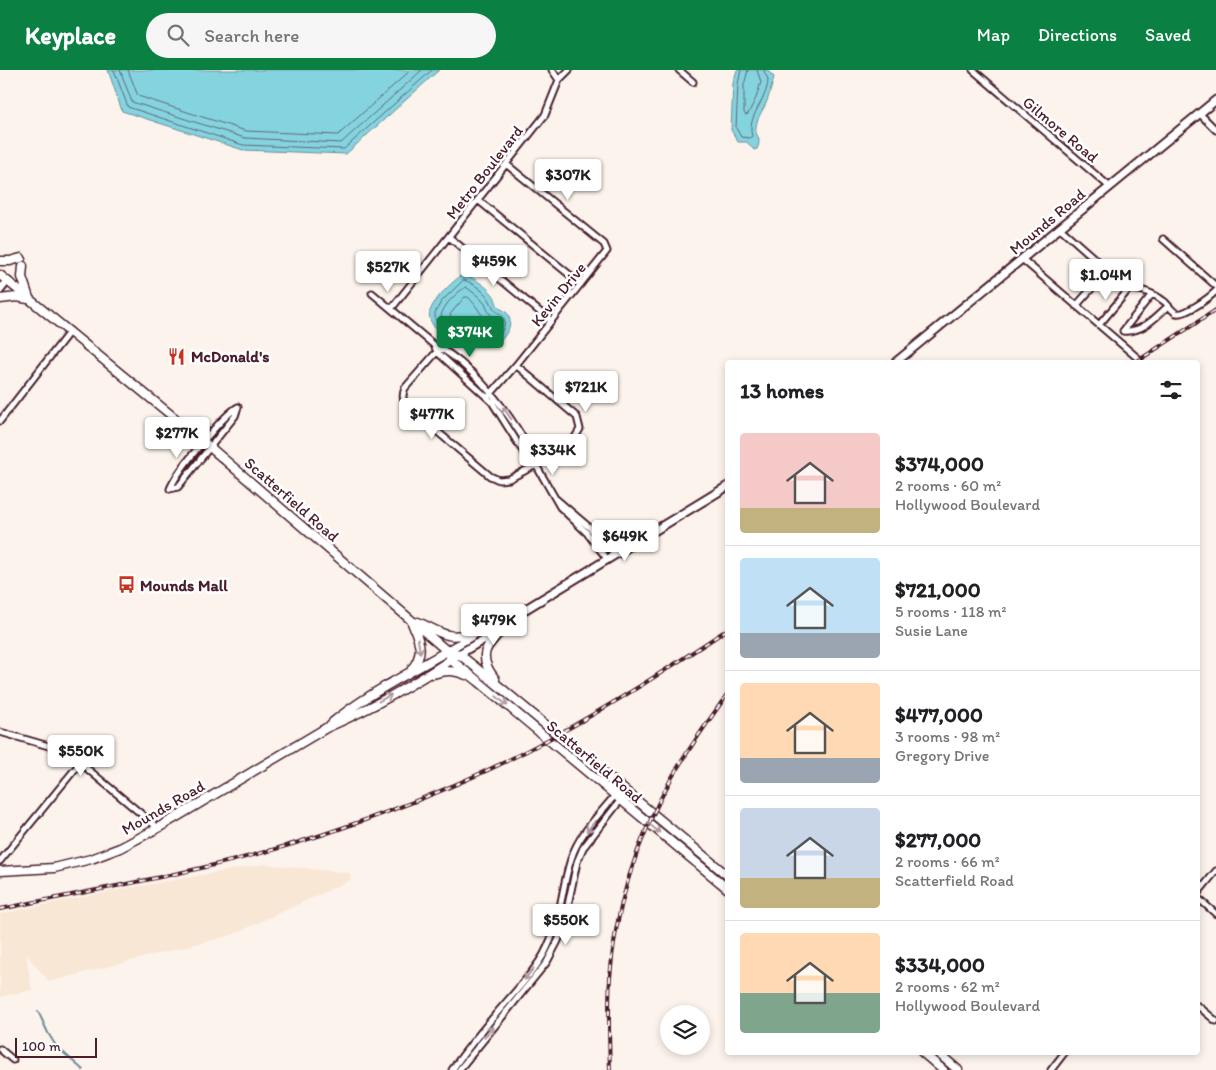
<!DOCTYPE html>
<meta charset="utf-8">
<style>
:root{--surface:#fff;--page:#f6f6f6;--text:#202124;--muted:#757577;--line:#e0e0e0;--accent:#0b8043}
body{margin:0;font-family:Itim,sans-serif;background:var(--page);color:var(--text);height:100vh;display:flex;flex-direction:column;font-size:19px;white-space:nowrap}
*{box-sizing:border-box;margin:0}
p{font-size:16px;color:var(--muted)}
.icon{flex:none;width:28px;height:28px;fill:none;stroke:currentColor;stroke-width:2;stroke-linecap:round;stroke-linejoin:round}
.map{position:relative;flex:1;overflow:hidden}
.details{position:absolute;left:725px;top:290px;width:475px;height:695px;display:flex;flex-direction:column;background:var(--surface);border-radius:5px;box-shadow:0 2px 8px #0003}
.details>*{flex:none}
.fabs{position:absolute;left:660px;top:935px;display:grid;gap:10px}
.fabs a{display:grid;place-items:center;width:50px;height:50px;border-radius:50%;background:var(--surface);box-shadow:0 2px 8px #0003;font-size:25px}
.scale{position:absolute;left:15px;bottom:12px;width:82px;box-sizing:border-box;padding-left:5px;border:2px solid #4a1f2b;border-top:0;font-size:14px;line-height:18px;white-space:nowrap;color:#4a1f2b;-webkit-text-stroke:4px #fff;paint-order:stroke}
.price{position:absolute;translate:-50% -42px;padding:0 11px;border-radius:5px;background:#fff;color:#222;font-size:16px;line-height:32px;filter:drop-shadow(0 1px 2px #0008)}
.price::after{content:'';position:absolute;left:50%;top:30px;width:15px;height:11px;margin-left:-8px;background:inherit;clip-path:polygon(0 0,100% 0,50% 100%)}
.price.active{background:var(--accent);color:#fff}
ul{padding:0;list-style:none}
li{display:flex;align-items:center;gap:15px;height:125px;padding:0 15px}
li+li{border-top:1px solid var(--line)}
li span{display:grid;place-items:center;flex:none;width:140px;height:100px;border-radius:5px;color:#555}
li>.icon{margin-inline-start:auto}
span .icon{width:60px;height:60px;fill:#fffc;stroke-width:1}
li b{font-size:21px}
h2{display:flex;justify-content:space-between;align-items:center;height:60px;padding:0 15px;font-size:21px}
header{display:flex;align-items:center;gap:30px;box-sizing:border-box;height:70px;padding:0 25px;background:var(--accent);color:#fff}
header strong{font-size:24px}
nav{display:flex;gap:28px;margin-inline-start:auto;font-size:18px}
.search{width:350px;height:45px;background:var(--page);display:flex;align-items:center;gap:12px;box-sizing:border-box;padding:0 18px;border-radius:28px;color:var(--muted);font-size:19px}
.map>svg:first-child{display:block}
.built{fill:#f9e7d6}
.water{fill:#84d4e0;stroke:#6d8c98}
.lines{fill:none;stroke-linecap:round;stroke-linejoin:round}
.shore{stroke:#616773;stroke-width:1}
.stream{stroke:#6d8c98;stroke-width:2}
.street-casing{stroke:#4a1f2b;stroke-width:9}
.secondary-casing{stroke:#4a1f2b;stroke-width:11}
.primary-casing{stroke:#4a1f2b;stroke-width:11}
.street{stroke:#fff;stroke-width:5}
.secondary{stroke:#fff;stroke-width:7}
.primary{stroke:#fff;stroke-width:8}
.rail-casing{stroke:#4a1f2b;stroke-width:4}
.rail{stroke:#fff;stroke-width:2;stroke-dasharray:5.5;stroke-linecap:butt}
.oneway{stroke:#ae9aa0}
.labels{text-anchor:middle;stroke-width:5;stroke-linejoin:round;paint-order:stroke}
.street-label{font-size:16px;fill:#4a1f2b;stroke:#fff}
.poi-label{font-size:16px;font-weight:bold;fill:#4a1f2b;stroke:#fff;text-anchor:start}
</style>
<header>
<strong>Keyplace</strong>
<div class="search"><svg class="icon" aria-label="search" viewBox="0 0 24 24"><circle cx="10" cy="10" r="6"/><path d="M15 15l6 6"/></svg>Search here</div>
<nav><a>Map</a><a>Directions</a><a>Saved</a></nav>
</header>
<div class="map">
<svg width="1216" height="1000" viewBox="0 0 1216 1000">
<rect width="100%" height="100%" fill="#fcf4ec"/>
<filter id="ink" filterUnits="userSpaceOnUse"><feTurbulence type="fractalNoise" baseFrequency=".02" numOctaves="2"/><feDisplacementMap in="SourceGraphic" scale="10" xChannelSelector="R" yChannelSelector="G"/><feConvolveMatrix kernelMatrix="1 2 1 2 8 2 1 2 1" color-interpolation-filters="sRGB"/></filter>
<g filter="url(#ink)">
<path class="built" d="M264,794L350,803L351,810L232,865L49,912L26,884L32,920L0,927V844L122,819Z"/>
<path class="water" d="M108,0H439L346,84L243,80L122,41Z
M737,0H767L774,7C772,15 770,23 767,31C764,39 757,47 756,57C754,66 763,67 757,79L754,80L747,72H738L731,60L733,13Z
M465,204C476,210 489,217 495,228C495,229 497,235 498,236C500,239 504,240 507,243C516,254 503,270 495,276C472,277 449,279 435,258C431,252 428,248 430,241C435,227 450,215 460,206Z"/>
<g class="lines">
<path class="shore" d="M114,0L128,37L243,75L344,79L432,0
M120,0L132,32L245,68L341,73L422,0
M128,0L138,26L246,61L338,65L411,0
M741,0L738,14L736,58L741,67L750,68L752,66C746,47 767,30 768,11C768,7 764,4 764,0
M748,0L744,15V43L746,45L748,44L756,28L761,12L757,0
M464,210C474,214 483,220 489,229C491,232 492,236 494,239C497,242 501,244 503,247C508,255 499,267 493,271L455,269L441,258L435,249V243L441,232Z
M466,217L479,227L485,234L489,243L498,251L495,261L491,265C470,267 454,266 441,247C442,236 457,222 466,217Z
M465,227H468C477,235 480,245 489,253L488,257C475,259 457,259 450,245Z"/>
<path class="stream" d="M38,941L48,963L56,976L83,1000"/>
<defs>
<path id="street" d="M552,0L559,10
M679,0L693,12
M973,0L1110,117
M1200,44L1216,60
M478,130L581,214
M1060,158L1129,219C1142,219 1155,224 1165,232C1168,235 1172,241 1176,243C1185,246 1210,227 1216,221
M449,167L551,251
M1163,169L1216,216
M1022,189L1140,290
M372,223L434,275C444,279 452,286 460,292C492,319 514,351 534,387L536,394
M1076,236L1108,200
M392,238L545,45L559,10L569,0
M1099,255L1129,219
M1123,261C1142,263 1155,248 1168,236
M1123,261L1152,224
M434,275L437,282L492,332L526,386L536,395L560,437L587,463L608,490
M441,277L405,318C402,325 402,330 407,336L490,406L499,410L509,409L536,395L574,369L580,359L577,347L516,295
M488,327L516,295L607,181L604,174L506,94
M0,351L70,261
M170,419L178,417L235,346L238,337
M170,419C177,401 222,346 238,337
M556,429L590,458L616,485
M0,662L66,681L158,758
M0,791L80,693
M1198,823L1216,801
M1198,828L1216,844
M1198,936L1216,951
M0,979L13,990
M452,1000C469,975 489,952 509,929C521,915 535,900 544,884C562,850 560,823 571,789C579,762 604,740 621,718
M459,1000L547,892L558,871L564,854L577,792L583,778L623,727
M1051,1000L1065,982"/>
<path id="secondary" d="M0,220L7,211
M896,292L1216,30
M447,581L479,562
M459,584L505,557L511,548L728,416"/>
<path id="primary" d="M0,191H10L21,188
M23,196L22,207L29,228
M0,205L204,372L447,581L459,584L500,617L728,806
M0,229L17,227L28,229
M411,550C418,569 426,581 412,599
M418,552C428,556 438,563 448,565C465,569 484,556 500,549
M450,587L451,590L478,611L728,819
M433,604C445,600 454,600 466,605
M495,609C476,585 486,576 505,557
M333,652C367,624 410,603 447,581
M0,801L54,798L91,789L120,778L158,758L326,658C372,638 418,612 459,584
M922,982L943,1000
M937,982L958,1000"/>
</defs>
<use href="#street" class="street-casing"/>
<use href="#secondary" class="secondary-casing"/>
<use href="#primary" class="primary-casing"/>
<use href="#street" class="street"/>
<use href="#secondary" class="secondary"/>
<use href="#primary" class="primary"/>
<defs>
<path id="rail" d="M1136,292L1216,240
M0,839C115,816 231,797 342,758C412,734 484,705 549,669C611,636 669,598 728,559
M610,1000C609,970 608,939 610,908C615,839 637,770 671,709C688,679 708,652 728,623"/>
</defs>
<use href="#rail" class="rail-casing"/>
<use href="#rail" class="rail"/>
</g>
<defs><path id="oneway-shaft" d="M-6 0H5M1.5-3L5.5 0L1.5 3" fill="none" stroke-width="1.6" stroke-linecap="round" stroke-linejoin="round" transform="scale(1.25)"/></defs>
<g class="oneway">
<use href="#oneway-shaft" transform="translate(507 343) rotate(-125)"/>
<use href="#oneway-shaft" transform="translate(419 576) rotate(81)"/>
<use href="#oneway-shaft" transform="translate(385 628) rotate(-29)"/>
<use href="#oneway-shaft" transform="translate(502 631) rotate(40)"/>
<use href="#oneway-shaft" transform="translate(591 756) rotate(129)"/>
<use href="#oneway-shaft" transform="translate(654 758) rotate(40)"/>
<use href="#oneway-shaft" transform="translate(529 904) rotate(128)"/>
<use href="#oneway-shaft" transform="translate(489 962) rotate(-50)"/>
</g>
</g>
<defs>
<symbol id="restaurant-bare" viewBox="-9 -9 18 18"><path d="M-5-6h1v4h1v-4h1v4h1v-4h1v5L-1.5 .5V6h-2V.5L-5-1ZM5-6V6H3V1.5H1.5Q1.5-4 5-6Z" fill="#c8321e" stroke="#fff" stroke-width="2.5" paint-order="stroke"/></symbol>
<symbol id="bus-bare" viewBox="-9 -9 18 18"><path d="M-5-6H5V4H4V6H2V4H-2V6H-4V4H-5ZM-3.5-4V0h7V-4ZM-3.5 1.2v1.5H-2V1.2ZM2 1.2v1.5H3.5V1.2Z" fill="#c8321e" stroke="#fff" stroke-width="2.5" paint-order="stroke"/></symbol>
</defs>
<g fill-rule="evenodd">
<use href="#restaurant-bare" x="164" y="274" width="25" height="25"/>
<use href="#bus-bare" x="114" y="502" width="25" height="25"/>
</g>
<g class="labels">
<g class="street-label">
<text transform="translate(1061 59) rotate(40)" y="6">Gilmore Road</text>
<text transform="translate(484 102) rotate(-52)" y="6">Metro Boulevard</text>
<text transform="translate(1047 151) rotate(-40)" y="6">Mounds Road</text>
<text transform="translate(558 224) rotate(-51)" y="6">Kevin Drive</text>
<text transform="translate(292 429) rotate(41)" y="6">Scatterfield Road</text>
<text transform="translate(595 691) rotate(40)" y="6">Scatterfield Road</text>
<text transform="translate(163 737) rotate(-30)" y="6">Mounds Road</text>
</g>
<g class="poi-label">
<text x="191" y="292">McDonald's</text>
<text x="140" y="521">Mounds Mall</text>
</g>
</g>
</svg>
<div class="fabs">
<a><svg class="icon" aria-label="layers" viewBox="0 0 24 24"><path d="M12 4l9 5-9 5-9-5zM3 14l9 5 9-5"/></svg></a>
</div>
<div class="scale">100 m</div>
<b class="price" style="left:568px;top:131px">$307K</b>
<b class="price" style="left:494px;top:217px">$459K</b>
<b class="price" style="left:388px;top:223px">$527K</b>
<b class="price" style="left:1106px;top:231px">$1.04M</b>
<b class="price active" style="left:470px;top:288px">$374K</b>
<b class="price" style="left:586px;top:343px">$721K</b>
<b class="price" style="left:432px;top:370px">$477K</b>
<b class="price" style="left:177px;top:389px">$277K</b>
<b class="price" style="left:553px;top:406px">$334K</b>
<b class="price" style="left:625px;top:492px">$649K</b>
<b class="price" style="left:494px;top:576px">$479K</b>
<b class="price" style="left:81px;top:707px">$550K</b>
<b class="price" style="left:566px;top:876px">$550K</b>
<section class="details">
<h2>13 homes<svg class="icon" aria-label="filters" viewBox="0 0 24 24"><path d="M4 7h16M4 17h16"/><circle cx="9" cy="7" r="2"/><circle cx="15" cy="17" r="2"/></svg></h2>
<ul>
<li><span style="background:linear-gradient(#f6c9c9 75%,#c2b280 0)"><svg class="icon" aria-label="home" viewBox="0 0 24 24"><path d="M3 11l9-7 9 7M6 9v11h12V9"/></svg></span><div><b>$374,000</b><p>2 rooms · 60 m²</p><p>Hollywood Boulevard</p></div></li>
<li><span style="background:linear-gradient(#bfe0f5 75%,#9aa5b1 0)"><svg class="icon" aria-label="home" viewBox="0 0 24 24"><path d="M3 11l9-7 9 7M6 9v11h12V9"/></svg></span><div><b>$721,000</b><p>5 rooms · 118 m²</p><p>Susie Lane</p></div></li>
<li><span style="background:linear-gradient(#ffd9b3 75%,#9aa5b1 0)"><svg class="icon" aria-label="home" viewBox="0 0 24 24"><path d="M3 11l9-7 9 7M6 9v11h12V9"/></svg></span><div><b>$477,000</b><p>3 rooms · 98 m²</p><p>Gregory Drive</p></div></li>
<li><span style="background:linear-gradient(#c9d6e8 70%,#c2b280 0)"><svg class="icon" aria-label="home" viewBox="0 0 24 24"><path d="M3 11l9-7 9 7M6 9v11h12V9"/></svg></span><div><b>$277,000</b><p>2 rooms · 66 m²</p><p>Scatterfield Road</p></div></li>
<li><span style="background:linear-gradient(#ffd9b3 60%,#7fa58c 0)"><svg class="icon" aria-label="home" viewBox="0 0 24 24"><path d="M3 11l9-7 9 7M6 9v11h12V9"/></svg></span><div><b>$334,000</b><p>2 rooms · 62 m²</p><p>Hollywood Boulevard</p></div></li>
</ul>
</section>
</div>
